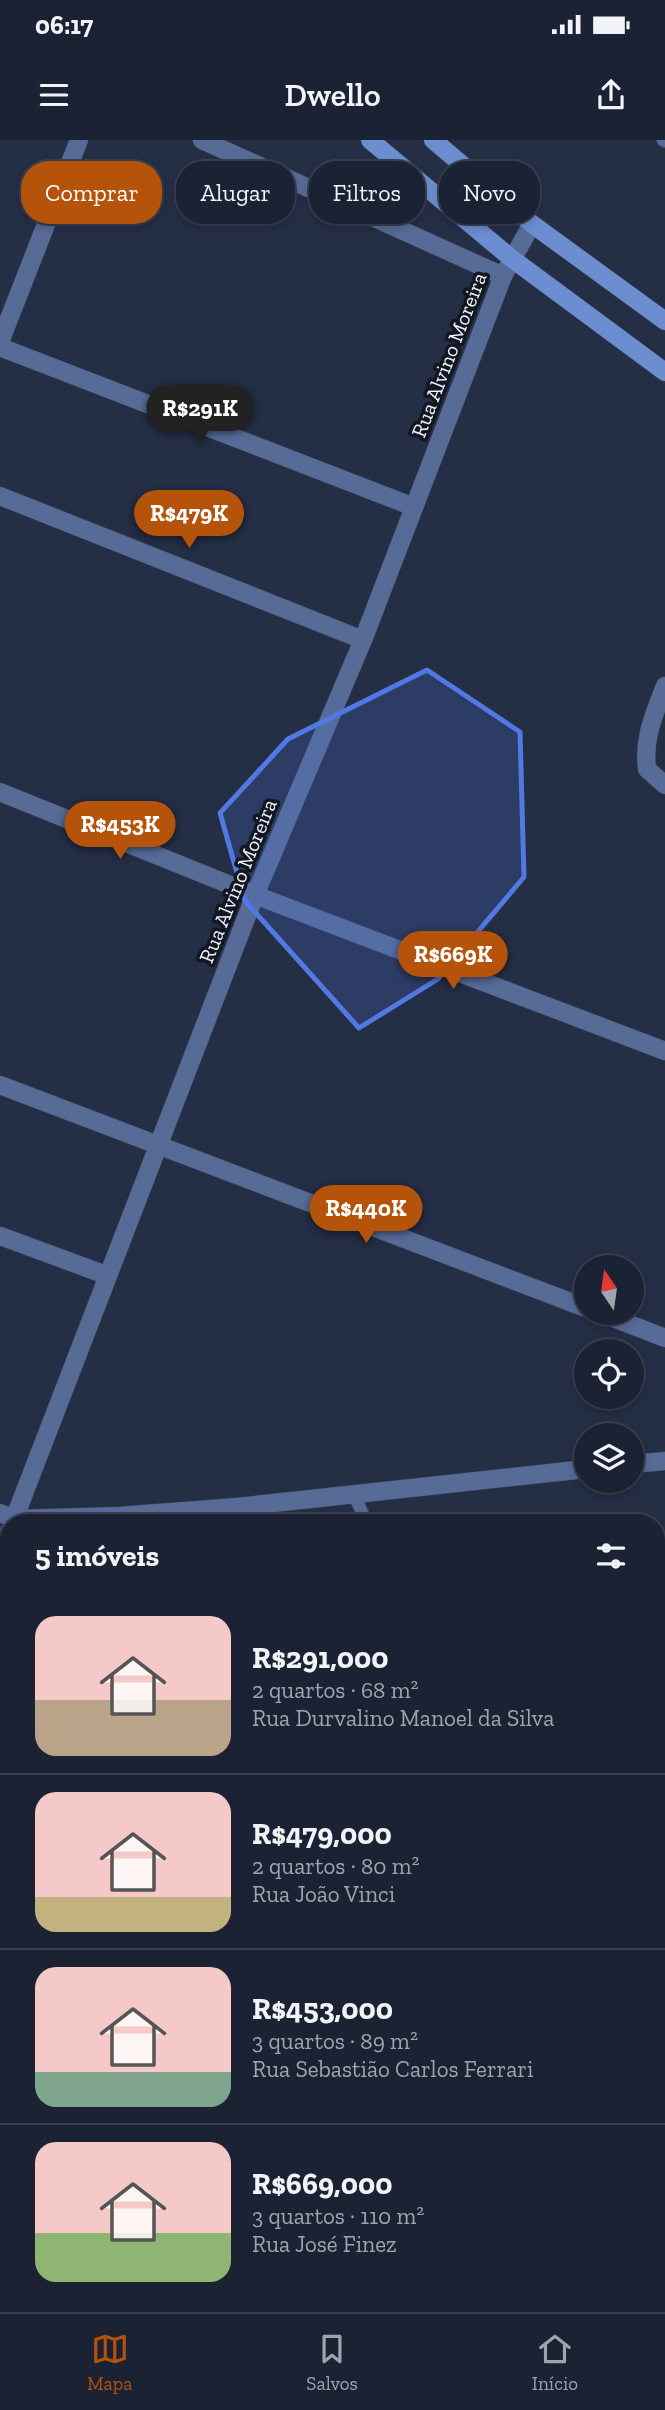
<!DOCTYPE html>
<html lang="pt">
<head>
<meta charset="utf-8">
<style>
	body { margin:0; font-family:"Zilla Slab",serif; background:#242a3c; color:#f1f3f6; height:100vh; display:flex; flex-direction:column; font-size:26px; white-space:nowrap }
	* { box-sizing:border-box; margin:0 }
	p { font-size:23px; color:#a0a4ac }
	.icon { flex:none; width:38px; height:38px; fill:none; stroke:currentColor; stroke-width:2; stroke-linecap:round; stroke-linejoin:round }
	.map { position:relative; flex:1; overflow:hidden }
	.sheet { position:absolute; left:0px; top:1374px; width:665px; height:800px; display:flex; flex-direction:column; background:#1b2234; border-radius:28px 28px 0 0; box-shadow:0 4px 10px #0003,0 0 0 2px #393f4f }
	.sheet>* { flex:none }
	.guide { position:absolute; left:21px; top:21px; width:623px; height:63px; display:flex; gap:14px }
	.needle { width:46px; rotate:347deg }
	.controls { position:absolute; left:574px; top:1115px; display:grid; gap:14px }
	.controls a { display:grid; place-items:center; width:70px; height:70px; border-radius:50%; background:#1b2234; box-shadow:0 4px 10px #0003,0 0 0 2px #393f4f; font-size:35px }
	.price { position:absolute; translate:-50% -60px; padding:0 16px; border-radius:24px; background:#b45309; color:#fff; font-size:23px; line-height:46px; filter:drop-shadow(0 2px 4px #0008) }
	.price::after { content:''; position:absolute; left:50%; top:42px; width:21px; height:16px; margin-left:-10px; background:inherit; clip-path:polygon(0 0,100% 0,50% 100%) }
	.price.on { background:#222; color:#fff }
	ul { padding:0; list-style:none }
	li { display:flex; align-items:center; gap:21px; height:175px; padding:0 35px }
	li+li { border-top:2px solid #393f4f }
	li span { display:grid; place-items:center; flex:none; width:196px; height:140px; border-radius:21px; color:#555 }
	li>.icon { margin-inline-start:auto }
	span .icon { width:84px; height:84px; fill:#fffc; stroke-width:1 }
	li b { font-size:30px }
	h2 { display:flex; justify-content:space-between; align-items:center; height:84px; padding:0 35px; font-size:30px }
	.chip { padding:0 24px; border-radius:28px; background:#1b2234; box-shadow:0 4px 10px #0003,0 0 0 2px #393f4f; font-size:24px; line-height:63px }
	.chip.on { background:#b45309; color:#fff }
	.status { display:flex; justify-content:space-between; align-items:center; height:49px; padding:0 35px; background:#1b2234; direction:ltr }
	.status svg { height:19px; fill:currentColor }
	header { display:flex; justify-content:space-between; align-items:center; height:91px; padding:0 35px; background:#1b2234; font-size:32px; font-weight:600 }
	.menu { display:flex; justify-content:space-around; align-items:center; height:98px; border-top:2px solid #393f4f; background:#1b2234; font-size:19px; color:#a0a4ac }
	.menu a { display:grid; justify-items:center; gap:4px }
	.menu .on { color:#b45309 }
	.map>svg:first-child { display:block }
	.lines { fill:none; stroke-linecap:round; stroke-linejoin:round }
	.lane-casing { stroke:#404a5f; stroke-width:14 }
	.street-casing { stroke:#404a5f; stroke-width:19 }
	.secondary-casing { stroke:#404a5f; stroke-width:19 }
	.lane { stroke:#576b97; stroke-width:12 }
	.street { stroke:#576b97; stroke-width:18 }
	.secondary { stroke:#6d8dd1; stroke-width:18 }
	.marked { fill:#5278e1; fill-opacity:0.2; stroke:#5278e1; stroke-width:5; stroke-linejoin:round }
	.labels { text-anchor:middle; stroke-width:7; stroke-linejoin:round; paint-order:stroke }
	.street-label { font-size:21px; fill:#eff4fd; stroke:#121721 }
</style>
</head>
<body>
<div class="status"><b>06:17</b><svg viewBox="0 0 49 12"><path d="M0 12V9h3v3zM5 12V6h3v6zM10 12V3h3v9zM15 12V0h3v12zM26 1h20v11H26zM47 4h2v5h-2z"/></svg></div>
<header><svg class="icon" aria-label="menu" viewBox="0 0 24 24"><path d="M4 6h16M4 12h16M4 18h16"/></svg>Dwello<svg class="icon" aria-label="share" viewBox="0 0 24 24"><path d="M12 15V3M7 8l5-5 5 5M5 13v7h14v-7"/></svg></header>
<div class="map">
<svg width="665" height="2172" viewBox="0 0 665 2172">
	<rect width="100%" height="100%" fill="#242e45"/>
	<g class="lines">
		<!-- lane casing -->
		<g class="lane-casing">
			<g id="lane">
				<path d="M 663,0 L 665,1"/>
				<path d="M 354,1354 L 366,1382"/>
				<path d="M 0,1418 L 9,1414"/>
			</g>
		</g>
		<!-- street casing -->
		<g class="street-casing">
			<g id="street">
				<path d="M 202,0 L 503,136"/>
				<path d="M 0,202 L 79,0"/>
				<path d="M 0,207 L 414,367"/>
				<path d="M 0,356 L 363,500"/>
				<path d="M 665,546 C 654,575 643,598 647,629 L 665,645"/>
				<path d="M 0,652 L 255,755 L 665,911"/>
				<path d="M 0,945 L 586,1168"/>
				<path d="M 0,1096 L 106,1135"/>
				<path d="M 598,1172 L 665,1198"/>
				<path d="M 632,1324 L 665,1321"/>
				<path d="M 0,1373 L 15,1379 L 119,1376 L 237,1367 L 586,1329"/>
				<path d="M 13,1382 L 255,755 L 363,500 L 503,136 L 532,84"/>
				<path d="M 0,1409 L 9,1392"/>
				<path d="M 656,1511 L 665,1510"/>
				<path d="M 0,1569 L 9,1568"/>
				<path d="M 656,1749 L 665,1748"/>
				<path d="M 0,1817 L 9,1816"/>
				<path d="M 656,1992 L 665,1992"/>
				<path d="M 0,2048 L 9,2047"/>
				<path d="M 656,2139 L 665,2115"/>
				<path d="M 644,2172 L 646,2165"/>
			</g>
		</g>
		<!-- secondary casing -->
		<g class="secondary-casing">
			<g id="secondary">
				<path d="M 370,0 L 511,118 L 665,232"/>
				<path d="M 433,0 L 532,84 L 665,181"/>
			</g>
		</g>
		<!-- lane -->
		<use href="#lane" class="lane"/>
		<!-- street -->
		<use href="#street" class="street"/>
		<!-- secondary -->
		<use href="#secondary" class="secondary"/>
	</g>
	<!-- marked area -->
	<path class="marked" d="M 427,530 L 520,592 L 524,737 L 438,839 L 359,888 L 245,761 L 220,673 L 288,599 Z"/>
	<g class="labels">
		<!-- street labels -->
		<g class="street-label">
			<text transform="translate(449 215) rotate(-69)" y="7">Rua Alvino Moreira</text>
			<text transform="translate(238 741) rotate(-68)" y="7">Rua Alvino Moreira</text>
		</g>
	</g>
</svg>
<div class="controls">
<a><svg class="needle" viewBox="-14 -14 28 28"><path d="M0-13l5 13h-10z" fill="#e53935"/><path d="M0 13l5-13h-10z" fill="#a0a4ac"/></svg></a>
<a><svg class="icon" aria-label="locate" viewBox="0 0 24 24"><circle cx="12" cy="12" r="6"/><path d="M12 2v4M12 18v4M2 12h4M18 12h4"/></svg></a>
<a><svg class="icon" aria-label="layers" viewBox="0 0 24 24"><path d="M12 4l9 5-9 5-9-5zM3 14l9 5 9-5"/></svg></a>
</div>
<b class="price on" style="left:200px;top:305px">R$291K</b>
<b class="price" style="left:189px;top:410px">R$479K</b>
<b class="price" style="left:120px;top:721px">R$453K</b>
<b class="price" style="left:453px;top:851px">R$669K</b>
<b class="price" style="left:366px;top:1105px">R$440K</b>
<div class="guide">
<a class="chip on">Comprar</a>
<a class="chip">Alugar</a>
<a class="chip">Filtros</a>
<a class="chip">Novo</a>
</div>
<section class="sheet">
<h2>5 imóveis<svg class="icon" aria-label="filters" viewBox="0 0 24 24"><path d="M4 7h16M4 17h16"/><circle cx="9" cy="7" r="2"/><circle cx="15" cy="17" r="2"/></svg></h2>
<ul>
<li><span style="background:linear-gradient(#f6c9c9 60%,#b9a48a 0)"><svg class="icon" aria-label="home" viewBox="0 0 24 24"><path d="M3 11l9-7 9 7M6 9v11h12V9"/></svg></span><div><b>R$291,000</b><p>2 quartos · 68 m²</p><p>Rua Durvalino Manoel da Silva</p></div></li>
<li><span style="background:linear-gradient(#f6c9c9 75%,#c2b280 0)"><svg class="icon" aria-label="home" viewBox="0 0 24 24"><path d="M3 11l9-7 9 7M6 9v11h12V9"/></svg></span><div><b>R$479,000</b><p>2 quartos · 80 m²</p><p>Rua João Vinci</p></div></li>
<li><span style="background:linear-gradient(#f6c9c9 75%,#7fa58c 0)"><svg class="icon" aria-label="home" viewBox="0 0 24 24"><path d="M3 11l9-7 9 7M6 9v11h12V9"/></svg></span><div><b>R$453,000</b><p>3 quartos · 89 m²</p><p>Rua Sebastião Carlos Ferrari</p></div></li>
<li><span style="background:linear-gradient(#f6c9c9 65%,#8fb573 0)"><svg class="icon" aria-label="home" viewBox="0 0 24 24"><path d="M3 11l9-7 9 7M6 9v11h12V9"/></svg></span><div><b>R$669,000</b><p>3 quartos · 110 m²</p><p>Rua José Finez</p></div></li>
</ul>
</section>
</div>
<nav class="menu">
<a class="on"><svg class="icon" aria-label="map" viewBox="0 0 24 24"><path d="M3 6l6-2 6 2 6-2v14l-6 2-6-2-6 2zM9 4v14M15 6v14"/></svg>Mapa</a>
<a><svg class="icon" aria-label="saved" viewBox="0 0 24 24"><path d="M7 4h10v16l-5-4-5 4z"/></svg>Salvos</a>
<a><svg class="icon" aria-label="home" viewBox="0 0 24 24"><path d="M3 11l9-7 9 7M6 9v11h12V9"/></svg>Início</a>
</nav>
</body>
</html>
